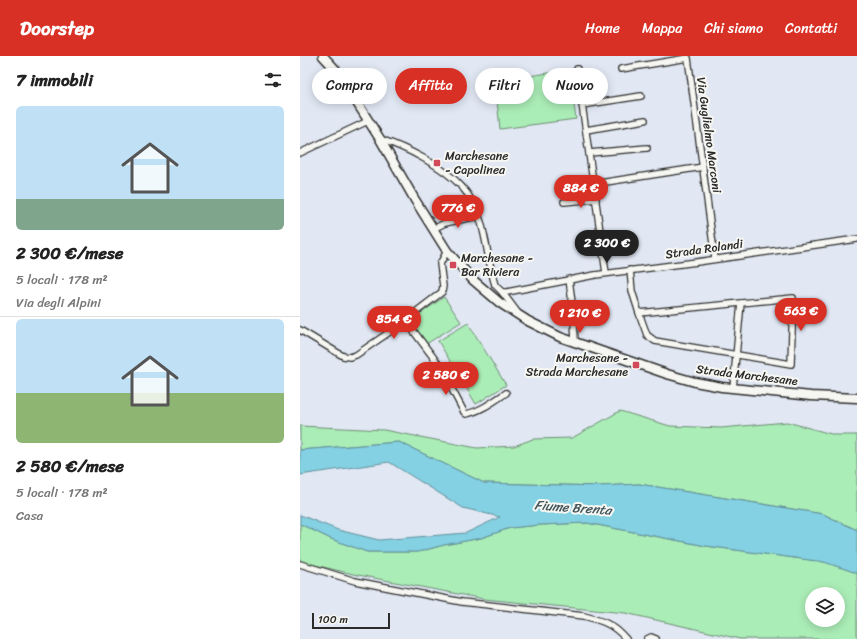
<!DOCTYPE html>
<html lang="it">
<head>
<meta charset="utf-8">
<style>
	body { margin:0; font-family:Sriracha,sans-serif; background:#f2f2f2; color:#222; height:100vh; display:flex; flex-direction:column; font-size:15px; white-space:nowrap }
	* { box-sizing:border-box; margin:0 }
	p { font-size:13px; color:#767676 }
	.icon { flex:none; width:22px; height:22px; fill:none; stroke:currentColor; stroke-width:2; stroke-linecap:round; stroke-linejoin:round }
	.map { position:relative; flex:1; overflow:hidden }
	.drawer { display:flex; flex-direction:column; background:#fff; width:300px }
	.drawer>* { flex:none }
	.hud { position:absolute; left:12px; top:12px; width:380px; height:36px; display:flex; gap:8px }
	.tools { position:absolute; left:505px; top:531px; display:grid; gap:8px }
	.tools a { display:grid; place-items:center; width:40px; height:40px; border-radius:50%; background:#fff; box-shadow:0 2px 10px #0003; font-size:20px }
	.scale { position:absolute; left:12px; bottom:10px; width:78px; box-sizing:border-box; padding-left:4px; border:2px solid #2b2b2b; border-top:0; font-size:11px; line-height:14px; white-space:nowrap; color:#2b2b2b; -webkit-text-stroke:3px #f6f6f2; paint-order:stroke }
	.price { position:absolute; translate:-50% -34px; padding:0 9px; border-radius:14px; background:#d93025; color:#fff; font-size:13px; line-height:26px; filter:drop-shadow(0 1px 2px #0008) }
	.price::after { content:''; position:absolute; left:50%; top:24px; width:12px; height:9px; margin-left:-6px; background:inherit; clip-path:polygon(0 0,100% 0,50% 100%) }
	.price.selected { background:#222; color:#fff }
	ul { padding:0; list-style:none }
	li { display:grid; align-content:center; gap:8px; height:212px; padding:0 16px }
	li+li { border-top:1px solid #e0e0e0 }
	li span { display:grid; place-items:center; height:124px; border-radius:6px; color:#555 }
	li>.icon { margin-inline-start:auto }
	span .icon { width:72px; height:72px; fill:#fffc; stroke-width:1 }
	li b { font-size:17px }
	h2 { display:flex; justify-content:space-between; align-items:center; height:48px; padding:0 16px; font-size:17px }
	.tag { padding:0 14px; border-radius:18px; background:#fff; box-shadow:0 2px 10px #0003; font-size:14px; line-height:36px }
	.tag.selected { background:#d93025; color:#fff }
	header { display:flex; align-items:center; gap:24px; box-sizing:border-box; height:56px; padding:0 20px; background:#d93025; color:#fff }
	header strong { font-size:19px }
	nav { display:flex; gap:22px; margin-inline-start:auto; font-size:14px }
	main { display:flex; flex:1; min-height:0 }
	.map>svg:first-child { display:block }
	.green { fill:#abedb7; stroke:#6b8c71; fill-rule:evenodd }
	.water { fill:#84d1e3; stroke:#608f99 }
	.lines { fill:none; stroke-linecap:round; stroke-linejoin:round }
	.street-casing { stroke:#2b2b2b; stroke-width:8 }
	.secondary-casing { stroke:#2b2b2b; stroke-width:11 }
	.street { stroke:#f6f6f2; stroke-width:5.5 }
	.secondary { stroke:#f6f6f2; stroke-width:8 }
	.poi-dot { fill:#d1495b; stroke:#f6f6f2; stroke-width:1.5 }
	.labels { text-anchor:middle; stroke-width:4; stroke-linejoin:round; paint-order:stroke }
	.street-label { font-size:12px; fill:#2b2b2b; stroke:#f6f6f2 }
	.poi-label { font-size:12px; fill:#2b2b2b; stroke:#f6f6f2; text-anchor:start }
	.water-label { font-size:13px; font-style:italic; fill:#415459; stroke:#f6f6f2 }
</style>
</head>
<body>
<header>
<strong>Doorstep</strong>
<nav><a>Home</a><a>Mappa</a><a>Chi siamo</a><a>Contatti</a></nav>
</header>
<main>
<section class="drawer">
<h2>7 immobili<svg class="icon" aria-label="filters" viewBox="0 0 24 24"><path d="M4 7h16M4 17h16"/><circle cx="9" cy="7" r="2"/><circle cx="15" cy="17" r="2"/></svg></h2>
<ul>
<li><span style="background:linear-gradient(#bfe0f5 75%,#7fa58c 0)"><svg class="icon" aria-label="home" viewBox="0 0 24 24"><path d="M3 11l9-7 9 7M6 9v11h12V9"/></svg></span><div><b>2 300 €/mese</b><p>5 locali · 178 m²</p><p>Via degli Alpini</p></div></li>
<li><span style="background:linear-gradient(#bfe0f5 60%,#8fb573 0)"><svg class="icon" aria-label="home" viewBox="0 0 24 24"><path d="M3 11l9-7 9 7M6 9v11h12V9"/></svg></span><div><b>2 580 €/mese</b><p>5 locali · 178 m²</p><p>Casa</p></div></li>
</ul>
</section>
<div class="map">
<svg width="557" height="583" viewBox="0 0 557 583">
	<rect width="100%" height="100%" fill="#e1e8f4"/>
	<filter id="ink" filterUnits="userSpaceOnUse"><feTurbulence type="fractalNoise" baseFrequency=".025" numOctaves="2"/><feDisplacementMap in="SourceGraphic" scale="8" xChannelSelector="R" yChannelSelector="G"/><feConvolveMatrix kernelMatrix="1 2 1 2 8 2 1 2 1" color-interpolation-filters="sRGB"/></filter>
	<g filter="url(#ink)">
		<!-- green -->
		<g class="green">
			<path d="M 269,14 L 276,63 L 200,73 L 195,25 Z"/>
			<path d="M 144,241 L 161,266 L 126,288 L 110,265 Z"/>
			<path d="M 168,267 L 206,329 L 176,348 L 138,285 Z"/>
			<path d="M 320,355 L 370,370 L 421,372 L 487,366 L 535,379 L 557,379 L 557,474 L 523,458 L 339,428 L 301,430 L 184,427 L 99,386 L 0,394 L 0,370 L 84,374 L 177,392 L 214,390 L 233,383 L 272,382 Z"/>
			<path d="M 287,467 L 406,490 L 525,506 L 557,517 L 557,583 L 440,583 L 325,557 L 184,543 L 53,518 L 6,507 L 0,507 L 0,468 L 31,483 L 67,496 L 118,496 L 144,489 L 181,482 L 210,472 L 240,469 ZM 512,538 L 538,538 L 538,564 L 512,564 Z"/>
		</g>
		<!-- water -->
		<path class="water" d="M 99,386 L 184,427 L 301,430 L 339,428 L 523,458 L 557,474 L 557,517 L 524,506 L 406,490 L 287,467 L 240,469 L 210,472 L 181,482 L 144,489 L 118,496 L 67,496 L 31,483 L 0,468 L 0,459 L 38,474 L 79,484 L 166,477 L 200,461 L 163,452 L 89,406 L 0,419 L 0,394 Z"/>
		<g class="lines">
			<!-- street casing -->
			<g class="street-casing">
				<g id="street">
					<path d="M 277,13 L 306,217"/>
					<path d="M 321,13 L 388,2 L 415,203"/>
					<path d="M 282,49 L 341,40"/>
					<path d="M 286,74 L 345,64"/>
					<path d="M 80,83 C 107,92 143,110 162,131 C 171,141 177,154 181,166 C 187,187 189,209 195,229 L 202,236 L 207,236 L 295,219 L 397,206 L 557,183"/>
					<path d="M 0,97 L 68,65"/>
					<path d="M 289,97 L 347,92"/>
					<path d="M 293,128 L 403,111"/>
					<path d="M 264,146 L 296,143"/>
					<path d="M 133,173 L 145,167 L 178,160"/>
					<path d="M 330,214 L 332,235 L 339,257 L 347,279 L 355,285 L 491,308 L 493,242 L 339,257"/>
					<path d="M 269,223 L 274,262 L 275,287"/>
					<path d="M 202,236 L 217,256"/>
					<path d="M 106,265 L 139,309 L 164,356 L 166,358 C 181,355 194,345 206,337"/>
					<path d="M 0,274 L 43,300 L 50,301 L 56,299 L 91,275 L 142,236 L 143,230 L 140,208 L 147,195"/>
					<path d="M 433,332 L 441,247"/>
					<path d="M 0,508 L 55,525 L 162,546 L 284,560 C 303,565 313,568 326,583"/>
					<path d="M 347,583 L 351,581 L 356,583"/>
				</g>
			</g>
			<!-- secondary casing -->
			<g class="secondary-casing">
				<path id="secondary" d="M 23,0 L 36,14 L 47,31 L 80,83 L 115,144 L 147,195 L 173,224 L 200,247 L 228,265 L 260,281 L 367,318 L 395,326 L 422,331 L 511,340 L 557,342"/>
			</g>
			<!-- street -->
			<use href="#street" class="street"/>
			<!-- secondary -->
			<use href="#secondary" class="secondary"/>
		</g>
	</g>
	<!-- markers -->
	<g class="poi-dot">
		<rect x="133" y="103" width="8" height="8" rx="2"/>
		<rect x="149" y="205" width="8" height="8" rx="2"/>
		<rect x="332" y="305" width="8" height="8" rx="2"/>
	</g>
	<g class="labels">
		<!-- street labels -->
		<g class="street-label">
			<text transform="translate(409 79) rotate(82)" y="4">Via Guglielmo Marconi</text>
			<text transform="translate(404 193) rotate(-8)" y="4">Strada Rolandi</text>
			<text transform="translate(447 319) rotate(7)" y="4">Strada Marchesane</text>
		</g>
		<!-- poi labels -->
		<g class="poi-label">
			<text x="145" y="104">Marchesane<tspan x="145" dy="14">- Capolinea</tspan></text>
			<text x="161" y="206">Marchesane -<tspan x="161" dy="14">Bar Riviera</tspan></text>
			<text x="328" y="306" text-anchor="end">Marchesane -<tspan x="328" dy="14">Strada Marchesane</tspan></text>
		</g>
		<!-- water labels -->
		<g class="water-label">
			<text transform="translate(273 451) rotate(4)" y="5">Fiume Brenta</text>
		</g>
	</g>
</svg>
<div class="tools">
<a><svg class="icon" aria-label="layers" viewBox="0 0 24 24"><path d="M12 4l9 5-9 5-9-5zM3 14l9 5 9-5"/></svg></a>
</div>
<div class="scale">100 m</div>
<b class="price" style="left:281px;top:153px">884 €</b>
<b class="price" style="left:158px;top:173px">776 €</b>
<b class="price selected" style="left:307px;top:208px">2 300 €</b>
<b class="price" style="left:501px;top:276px">563 €</b>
<b class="price" style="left:280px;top:278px">1 210 €</b>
<b class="price" style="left:94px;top:284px">854 €</b>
<b class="price" style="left:146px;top:340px">2 580 €</b>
<div class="hud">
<a class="tag">Compra</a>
<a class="tag selected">Affitta</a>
<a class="tag">Filtri</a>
<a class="tag">Nuovo</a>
</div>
</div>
</main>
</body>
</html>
